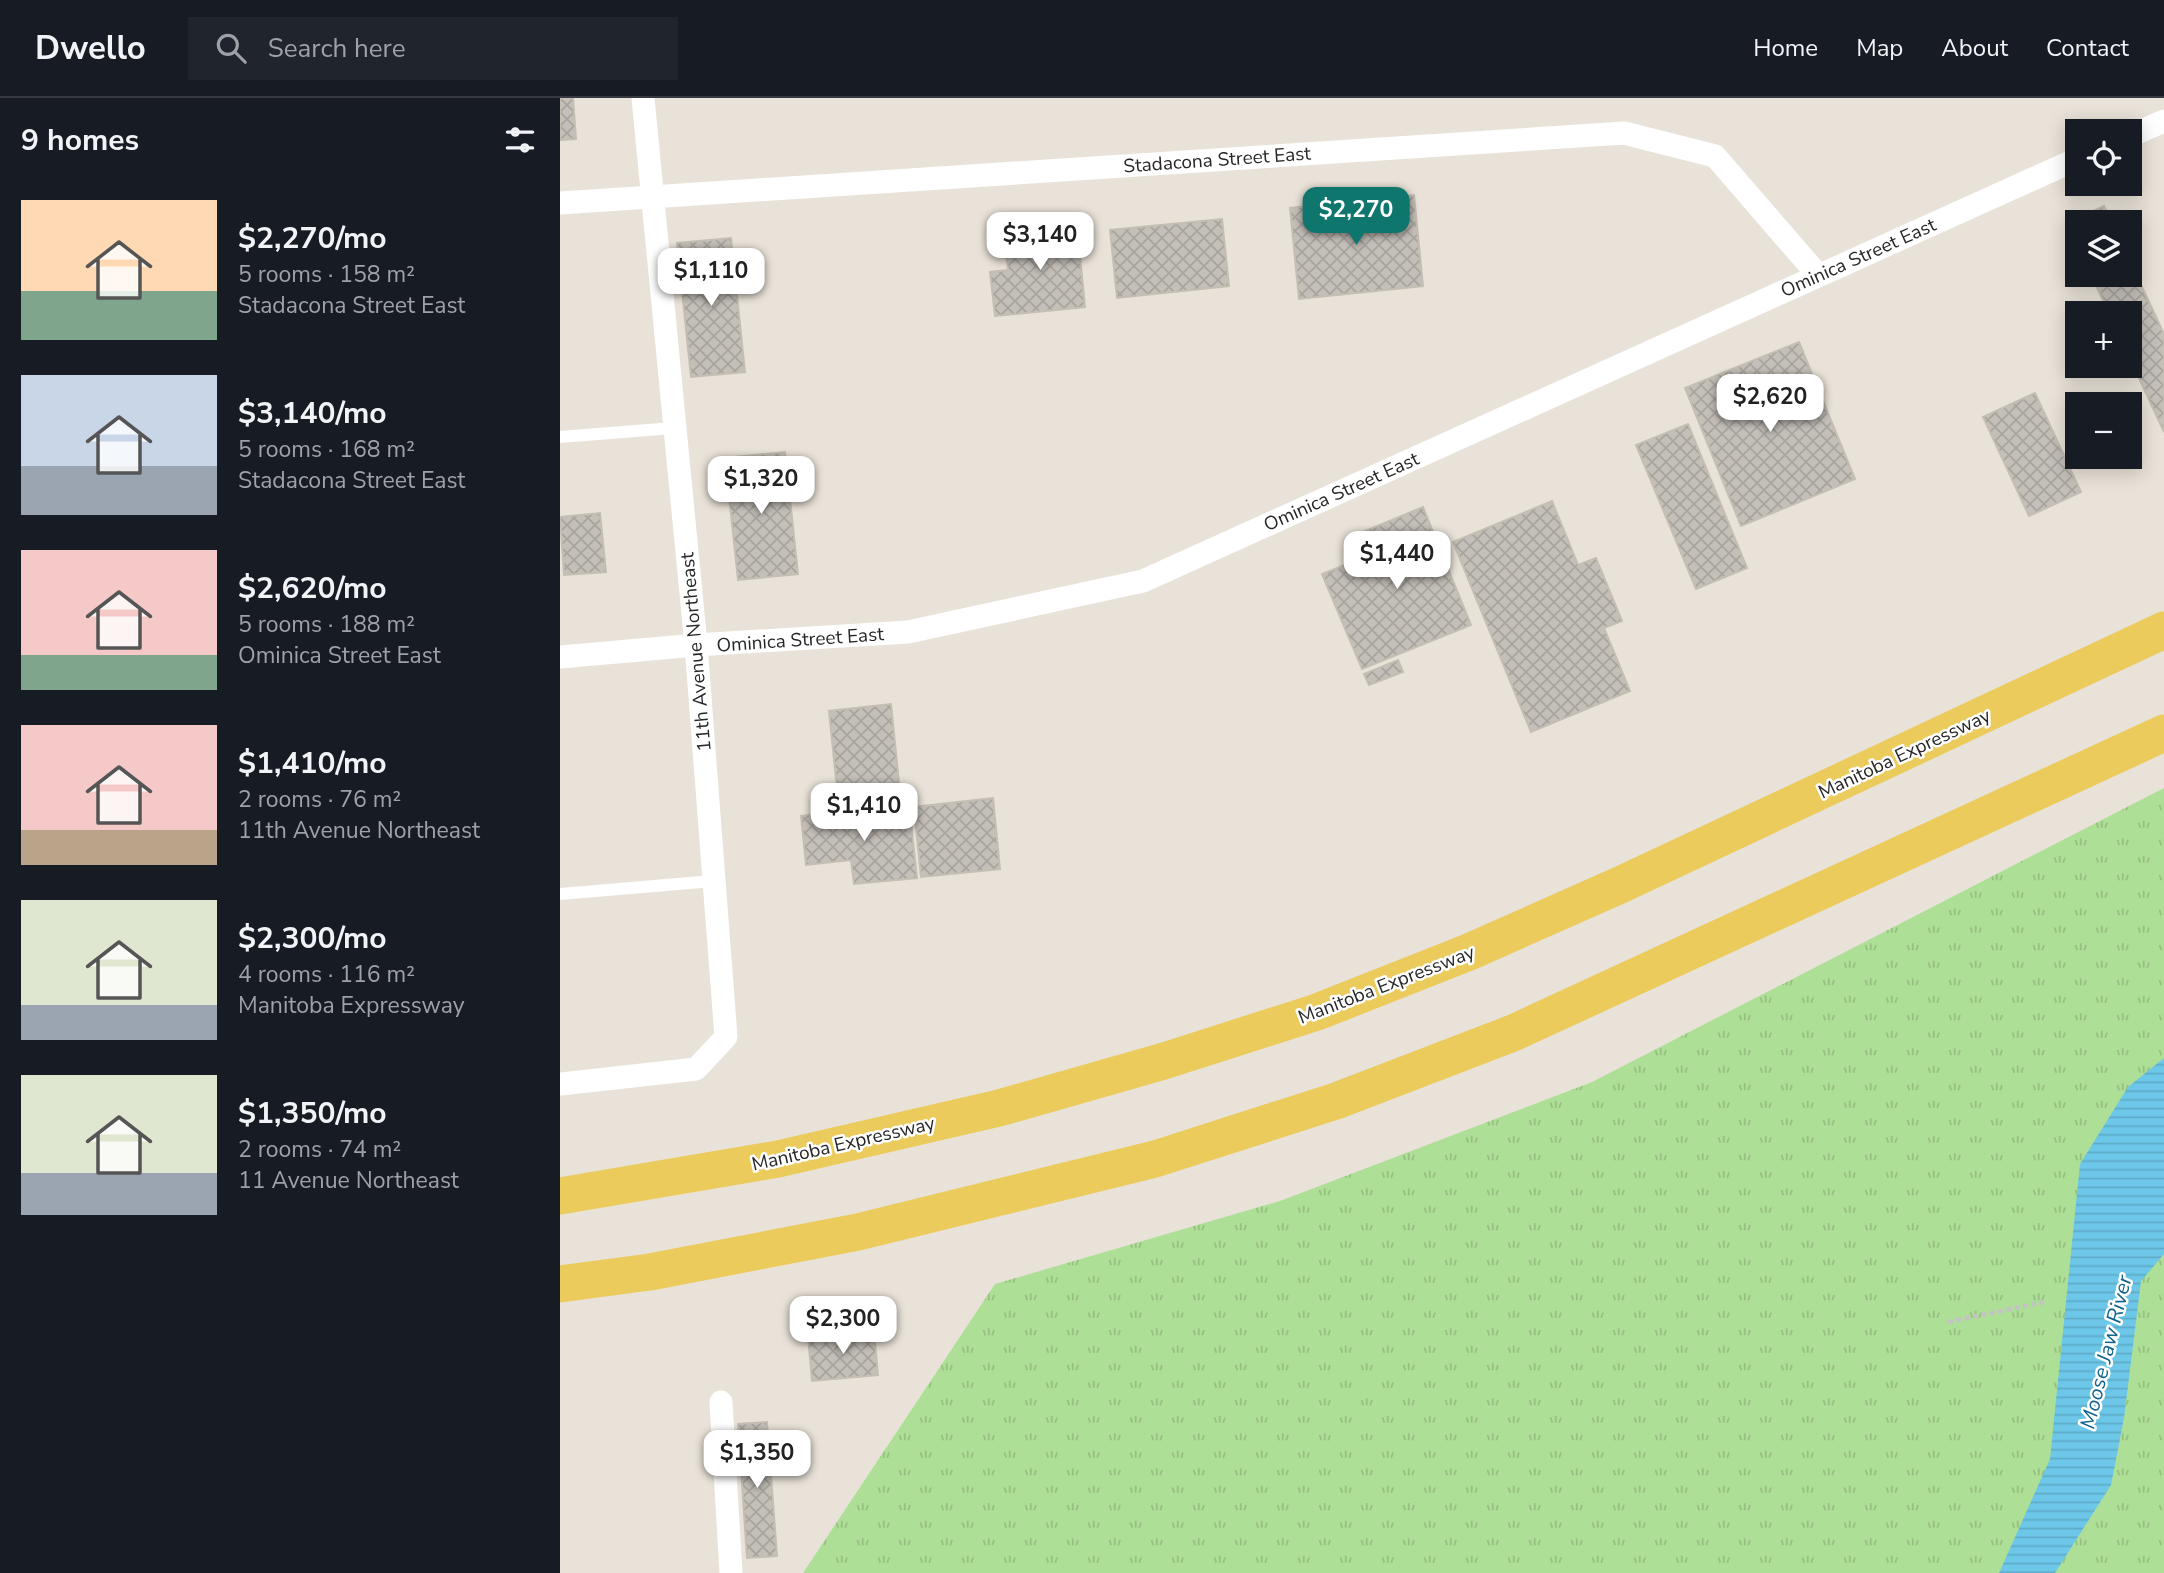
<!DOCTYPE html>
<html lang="en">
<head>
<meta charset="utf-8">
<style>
	body { margin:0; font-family:"Nunito Sans",sans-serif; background:#20242c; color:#f1f3f6; height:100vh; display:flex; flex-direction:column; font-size:26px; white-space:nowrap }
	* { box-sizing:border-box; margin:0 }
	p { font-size:23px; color:#9ea1a6 }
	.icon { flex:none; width:38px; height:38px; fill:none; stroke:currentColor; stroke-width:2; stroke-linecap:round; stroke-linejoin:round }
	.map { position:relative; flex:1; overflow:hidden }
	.panel { display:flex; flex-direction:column; background:#171b24; width:560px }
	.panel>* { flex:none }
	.buttons { position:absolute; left:1505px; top:21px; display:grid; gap:14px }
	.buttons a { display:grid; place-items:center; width:77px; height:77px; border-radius:0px; background:#171b24; box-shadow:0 4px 18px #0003; font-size:35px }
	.price { position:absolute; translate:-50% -60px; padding:0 16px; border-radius:14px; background:#fff; color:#222; font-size:23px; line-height:46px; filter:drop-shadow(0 2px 4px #0008) }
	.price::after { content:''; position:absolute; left:50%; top:42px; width:21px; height:16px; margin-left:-10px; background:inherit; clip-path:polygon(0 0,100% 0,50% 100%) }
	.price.active { background:#0f766e; color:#fff }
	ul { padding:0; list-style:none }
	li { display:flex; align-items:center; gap:21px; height:175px; padding:0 21px }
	li span { display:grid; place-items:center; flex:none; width:196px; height:140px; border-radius:0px; color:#555 }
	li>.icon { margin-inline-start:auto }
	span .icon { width:84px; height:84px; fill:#fffc; stroke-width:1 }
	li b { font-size:30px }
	h2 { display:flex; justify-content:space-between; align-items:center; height:84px; padding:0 21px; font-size:30px }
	header { display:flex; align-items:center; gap:42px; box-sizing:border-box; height:98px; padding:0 35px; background:#171b24; border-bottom:2px solid #363941 }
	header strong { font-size:33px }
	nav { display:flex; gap:38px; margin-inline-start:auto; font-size:24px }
	.search { width:490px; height:63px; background:#20242c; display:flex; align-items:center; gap:18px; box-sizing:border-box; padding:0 24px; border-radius:0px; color:#9ea1a6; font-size:26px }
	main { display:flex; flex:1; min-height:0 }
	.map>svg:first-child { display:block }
	.grass { fill:url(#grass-tufts) }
	.water { fill:url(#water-rules) }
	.building { fill:url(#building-cross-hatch); stroke:#c4beb3; stroke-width:2 }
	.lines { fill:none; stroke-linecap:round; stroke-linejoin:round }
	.path { stroke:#c3c3c3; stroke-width:4.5; stroke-dasharray:5 3.5; stroke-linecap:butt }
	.lane { stroke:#fff; stroke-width:12 }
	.street { stroke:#fff; stroke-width:23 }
	.primary { stroke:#ebcb5c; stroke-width:37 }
	.labels { text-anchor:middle; stroke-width:5; stroke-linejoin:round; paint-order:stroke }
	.street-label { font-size:19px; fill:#272727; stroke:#fff }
	.water-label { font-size:21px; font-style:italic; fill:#116390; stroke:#fff }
</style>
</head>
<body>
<header>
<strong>Dwello</strong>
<div class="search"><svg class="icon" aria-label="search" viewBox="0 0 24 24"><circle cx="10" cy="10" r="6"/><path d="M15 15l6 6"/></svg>Search here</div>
<nav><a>Home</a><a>Map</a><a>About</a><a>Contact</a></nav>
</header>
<main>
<section class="panel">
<h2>9 homes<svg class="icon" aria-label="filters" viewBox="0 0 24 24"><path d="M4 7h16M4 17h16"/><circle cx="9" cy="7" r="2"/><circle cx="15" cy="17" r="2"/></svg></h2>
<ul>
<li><span style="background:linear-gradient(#ffd9b3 65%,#7fa58c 0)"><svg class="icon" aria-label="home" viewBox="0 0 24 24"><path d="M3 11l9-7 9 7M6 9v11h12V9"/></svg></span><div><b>$2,270/mo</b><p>5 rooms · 158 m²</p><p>Stadacona Street East</p></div></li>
<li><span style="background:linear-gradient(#c9d6e8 65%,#9aa5b1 0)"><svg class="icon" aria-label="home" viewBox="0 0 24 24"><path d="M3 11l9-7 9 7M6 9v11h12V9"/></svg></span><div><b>$3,140/mo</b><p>5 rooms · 168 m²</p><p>Stadacona Street East</p></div></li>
<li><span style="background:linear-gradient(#f6c9c9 75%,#7fa58c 0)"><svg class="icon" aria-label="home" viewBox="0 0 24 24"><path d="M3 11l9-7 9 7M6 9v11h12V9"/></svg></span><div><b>$2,620/mo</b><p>5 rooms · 188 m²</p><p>Ominica Street East</p></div></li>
<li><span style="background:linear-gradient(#f6c9c9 75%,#b9a48a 0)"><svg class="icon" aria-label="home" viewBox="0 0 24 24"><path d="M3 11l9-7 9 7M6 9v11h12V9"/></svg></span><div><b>$1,410/mo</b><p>2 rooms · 76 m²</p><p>11th Avenue Northeast</p></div></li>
<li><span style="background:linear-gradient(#dfe7d0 75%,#9aa5b1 0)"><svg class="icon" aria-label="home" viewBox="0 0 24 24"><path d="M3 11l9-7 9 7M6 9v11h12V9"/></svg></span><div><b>$2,300/mo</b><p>4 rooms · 116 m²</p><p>Manitoba Expressway</p></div></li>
<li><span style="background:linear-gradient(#dfe7d0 70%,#9aa5b1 0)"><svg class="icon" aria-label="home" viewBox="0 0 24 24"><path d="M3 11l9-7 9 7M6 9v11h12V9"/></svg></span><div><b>$1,350/mo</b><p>2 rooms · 74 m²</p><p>11 Avenue Northeast</p></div></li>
</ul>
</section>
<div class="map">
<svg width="1604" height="1475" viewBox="0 0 1604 1475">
	<defs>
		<pattern id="grass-tufts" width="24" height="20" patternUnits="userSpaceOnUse" patternTransform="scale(1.75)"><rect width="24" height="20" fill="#aedf96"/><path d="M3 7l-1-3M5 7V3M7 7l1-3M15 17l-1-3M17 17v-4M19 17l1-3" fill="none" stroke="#96bf81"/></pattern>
		<pattern id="water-rules" width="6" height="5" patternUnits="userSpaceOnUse" patternTransform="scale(1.75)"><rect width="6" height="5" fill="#6dc7e9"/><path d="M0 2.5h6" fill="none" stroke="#5eabc8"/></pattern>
		<pattern id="building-cross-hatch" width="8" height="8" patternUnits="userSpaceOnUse" patternTransform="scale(1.75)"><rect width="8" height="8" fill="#c4bfb8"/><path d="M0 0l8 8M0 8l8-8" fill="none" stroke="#a8a49e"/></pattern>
	</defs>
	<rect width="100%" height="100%" fill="#e9e2d8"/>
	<!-- grass -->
	<path class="grass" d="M 1604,690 L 1604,1475 L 243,1475 L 435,1186 L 720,1103 L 1032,984 Z"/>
	<!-- water -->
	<path class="water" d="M 1604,960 L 1604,1156 L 1581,1183 L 1564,1320 L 1551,1387 L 1495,1475 L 1439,1475 L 1490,1361 L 1520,1066 L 1568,989 Z"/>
	<!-- building -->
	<g class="building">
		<path d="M 0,0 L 13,0 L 16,41 L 0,42 Z"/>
		<path d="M 854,97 L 863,188 L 739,201 L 730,110 Z"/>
		<path d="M 1544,108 L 1552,124 L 1517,124 L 1517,148 L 1506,125 Z"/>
		<path d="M 662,121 L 669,188 L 557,200 L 550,132 Z"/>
		<path d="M 517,127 L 525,209 L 435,218 L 430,174 L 448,172 L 444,135 Z"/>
		<path d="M 171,140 L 185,274 L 131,279 L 117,145 Z"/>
		<path d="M 1570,163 L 1604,236 L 1604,334 L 1570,261 L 1570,215 L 1549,215 L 1531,177 L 1570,177 Z"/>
		<path d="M 1239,244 L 1295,381 L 1181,428 L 1125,290 Z"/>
		<path d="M 1475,295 L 1521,394 L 1469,418 L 1423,319 Z"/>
		<path d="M 1128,326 L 1187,470 L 1136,491 L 1076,347 Z"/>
		<path d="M 225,354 L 238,476 L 178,482 L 165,360 Z"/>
		<path d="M 992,403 L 1018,467 L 1036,460 L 1062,523 L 1044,530 L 1070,593 L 971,634 L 893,444 Z"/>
		<path d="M 863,409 L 911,527 L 802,571 L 762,476 L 807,458 L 798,436 Z"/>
		<path d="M 40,415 L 46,474 L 4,477 L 0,419 Z"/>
		<path d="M 838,562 L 843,574 L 809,587 L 804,576 Z"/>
		<path d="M 331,606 L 341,704 L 279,710 L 269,613 Z"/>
		<path d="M 433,700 L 440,771 L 361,779 L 354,709 Z"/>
		<path d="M 349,707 L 357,780 L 294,786 L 291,762 L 246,767 L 241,718 Z"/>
		<path d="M 314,1232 L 318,1277 L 252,1283 L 248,1238 Z"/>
		<path d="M 207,1324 L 217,1458 L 187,1460 L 178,1326 Z"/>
	</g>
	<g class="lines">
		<!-- path -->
		<path class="path" d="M 1388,1224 L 1484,1204"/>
		<!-- lane -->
		<g class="lane">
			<path d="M 0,339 L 113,330"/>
			<path d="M 0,796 L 153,783"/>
		</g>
		<!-- street -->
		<g class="street">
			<path d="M 1570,38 L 1604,23"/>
			<path d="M 0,105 L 1064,35 L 1155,58 L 1258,177"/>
			<path d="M 0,559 L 136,547 L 348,534 L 583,483 L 1517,61"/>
			<path d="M 0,986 L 136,971 L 166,939 L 136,547 L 83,0"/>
			<path d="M 161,1304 L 171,1475"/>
		</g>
		<!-- primary -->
		<g class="primary">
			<path d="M 0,1098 L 218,1061 L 439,1010 L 604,963 L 757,914 L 909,854 L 1060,787 L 1604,532"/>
			<path d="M 0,1186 L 90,1174 L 298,1134 L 595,1061 L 776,1003 L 953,935 L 1604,635"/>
		</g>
	</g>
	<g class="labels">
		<!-- street labels -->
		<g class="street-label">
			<text transform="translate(657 61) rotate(-4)" y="7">Stadacona Street East</text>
			<text transform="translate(1298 159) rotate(-24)" y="7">Ominica Street East</text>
			<text transform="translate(781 393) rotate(-24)" y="7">Ominica Street East</text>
			<text transform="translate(240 541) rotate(-4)" y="7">Ominica Street East</text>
			<text transform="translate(135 554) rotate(-95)" y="7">11th Avenue Northeast</text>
			<text transform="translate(1344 655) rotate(-25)" y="7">Manitoba Expressway</text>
			<text transform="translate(826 886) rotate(-21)" y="7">Manitoba Expressway</text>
			<text transform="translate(283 1045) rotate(-13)" y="7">Manitoba Expressway</text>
		</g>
		<!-- water labels -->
		<g class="water-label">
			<text transform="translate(1546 1254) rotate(-76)" y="7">Moose Jaw River</text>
		</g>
	</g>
</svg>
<div class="buttons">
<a><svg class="icon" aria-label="locate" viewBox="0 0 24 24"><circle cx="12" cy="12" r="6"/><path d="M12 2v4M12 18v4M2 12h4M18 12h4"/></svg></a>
<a><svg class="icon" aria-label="layers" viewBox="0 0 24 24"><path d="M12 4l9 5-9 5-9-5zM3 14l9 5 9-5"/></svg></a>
<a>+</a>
<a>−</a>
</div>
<b class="price active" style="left:796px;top:149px">$2,270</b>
<b class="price" style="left:480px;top:174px">$3,140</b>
<b class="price" style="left:151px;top:210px">$1,110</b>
<b class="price" style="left:1210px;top:336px">$2,620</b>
<b class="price" style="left:201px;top:418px">$1,320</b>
<b class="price" style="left:837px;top:493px">$1,440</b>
<b class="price" style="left:304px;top:745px">$1,410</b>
<b class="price" style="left:283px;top:1258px">$2,300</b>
<b class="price" style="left:197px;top:1392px">$1,350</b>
</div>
</main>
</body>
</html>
